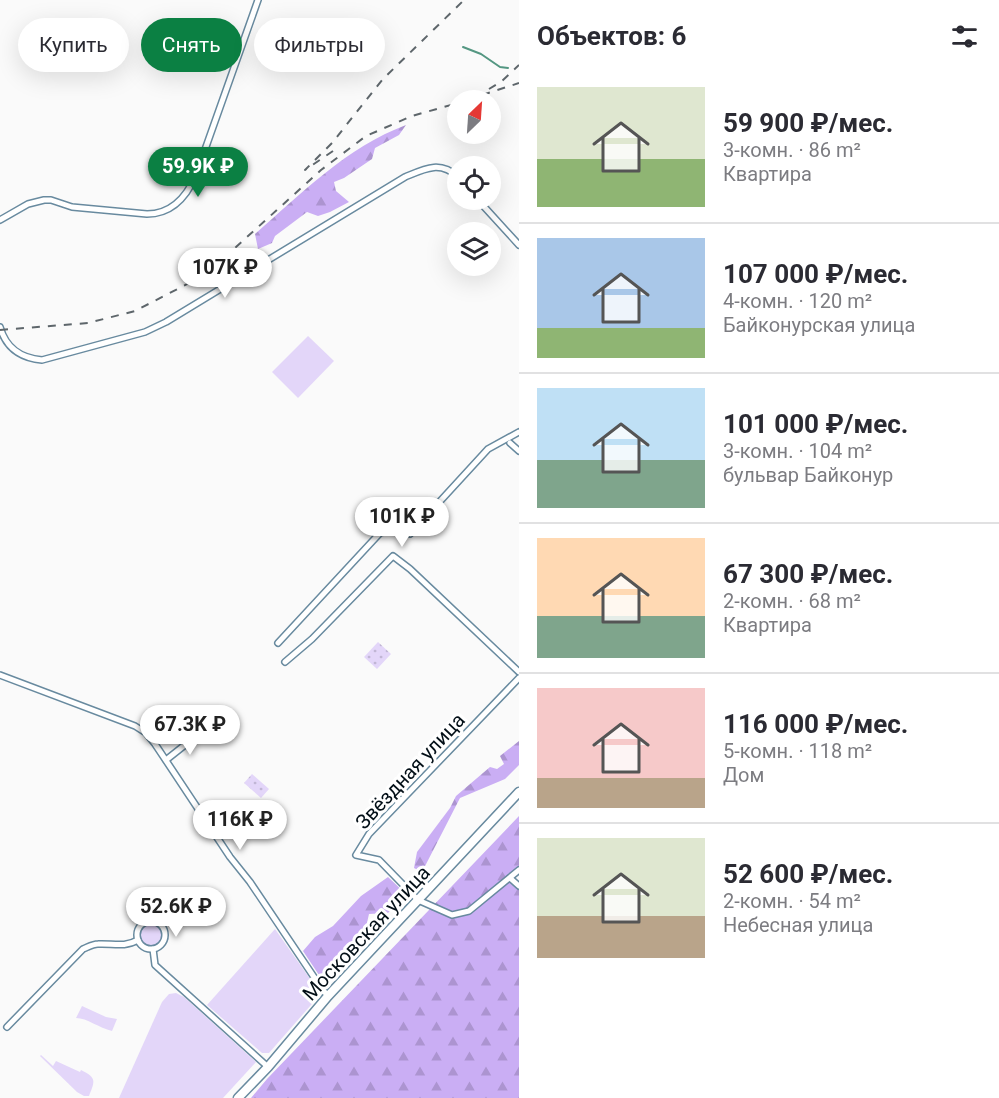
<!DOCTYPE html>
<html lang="ru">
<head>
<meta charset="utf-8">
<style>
	body { margin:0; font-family:Roboto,sans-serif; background:#f7f7f7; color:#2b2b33; height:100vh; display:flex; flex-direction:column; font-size:22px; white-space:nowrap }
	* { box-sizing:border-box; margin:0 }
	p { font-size:20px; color:#7c7c81 }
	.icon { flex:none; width:33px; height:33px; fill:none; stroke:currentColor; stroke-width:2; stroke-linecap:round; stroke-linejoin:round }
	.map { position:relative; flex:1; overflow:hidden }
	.sheet { display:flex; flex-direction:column; background:#fff; width:480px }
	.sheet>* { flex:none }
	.guide { position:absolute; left:18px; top:18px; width:411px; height:54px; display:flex; gap:12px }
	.needle { width:39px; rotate:25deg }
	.controls { position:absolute; left:447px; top:90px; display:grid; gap:12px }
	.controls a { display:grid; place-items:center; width:54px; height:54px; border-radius:50%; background:#fff; box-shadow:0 6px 24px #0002; font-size:30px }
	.price { position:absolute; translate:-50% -51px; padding:0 14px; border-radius:21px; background:#fff; color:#222; font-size:20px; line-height:39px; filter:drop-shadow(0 2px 3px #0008) }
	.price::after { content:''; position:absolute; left:50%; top:36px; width:18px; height:14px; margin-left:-9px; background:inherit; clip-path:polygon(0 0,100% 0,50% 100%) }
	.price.on { background:#0b8043; color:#fff }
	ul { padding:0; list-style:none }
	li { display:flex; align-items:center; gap:18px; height:150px; padding:0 18px }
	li+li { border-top:2px solid #e1e1e2 }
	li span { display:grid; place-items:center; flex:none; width:168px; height:120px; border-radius:0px; color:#555 }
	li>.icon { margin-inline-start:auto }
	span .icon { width:72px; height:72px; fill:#fffc; stroke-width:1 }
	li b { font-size:26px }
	h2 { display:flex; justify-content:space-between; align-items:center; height:72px; padding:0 18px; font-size:26px }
	.tag { padding:0 21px; border-radius:27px; background:#fff; box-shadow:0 6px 24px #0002; font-size:21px; line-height:54px }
	.tag.on { background:#0b8043; color:#fff }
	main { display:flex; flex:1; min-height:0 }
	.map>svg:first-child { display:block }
	.green { fill:#e3d6f9 }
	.forest { fill:url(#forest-firs) }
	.park { fill:url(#park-dots) }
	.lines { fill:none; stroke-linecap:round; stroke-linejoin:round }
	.stream { stroke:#549782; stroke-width:2 }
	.street-casing { stroke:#688a9f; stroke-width:8 }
	.primary-casing { stroke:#688a9f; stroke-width:11 }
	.street { stroke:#fff; stroke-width:5 }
	.primary { stroke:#fff; stroke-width:8 }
	.rail { stroke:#5e666b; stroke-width:2; stroke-dasharray:8 8; stroke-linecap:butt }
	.labels { text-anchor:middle; stroke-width:6; stroke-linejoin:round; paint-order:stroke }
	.street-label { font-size:20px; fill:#030f17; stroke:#fff }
</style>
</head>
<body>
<main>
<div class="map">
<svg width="519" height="1098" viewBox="0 0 519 1098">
	<defs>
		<pattern id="forest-firs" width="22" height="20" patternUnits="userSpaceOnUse" patternTransform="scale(1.5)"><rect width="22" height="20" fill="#caaef4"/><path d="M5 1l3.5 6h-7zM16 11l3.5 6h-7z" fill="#ac94d0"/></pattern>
		<pattern id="park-dots" width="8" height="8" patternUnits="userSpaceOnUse" patternTransform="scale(1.5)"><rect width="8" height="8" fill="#e3d6f9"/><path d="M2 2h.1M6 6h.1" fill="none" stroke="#c1b6d5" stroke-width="1.8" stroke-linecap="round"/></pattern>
	</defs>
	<rect width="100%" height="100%" fill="#fafafa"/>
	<!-- green -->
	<g class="green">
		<path d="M 308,336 L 334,361 L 298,398 L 272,372 Z"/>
		<circle cx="151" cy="935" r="11"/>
		<path d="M 275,929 L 313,983 L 318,997 L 269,1053 L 262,1053 L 207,1005 Z"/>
		<path d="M 176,993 L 184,997 L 256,1062 L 223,1098 L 119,1098 L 162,1002 L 169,994 Z"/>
		<path d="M 82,1006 L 106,1017 L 117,1019 L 112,1031 C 99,1028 87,1018 76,1018 Z"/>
		<path d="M 41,1055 L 53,1066 L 56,1061 L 80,1072 L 81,1070 C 97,1078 95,1081 89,1096 L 84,1096 L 77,1092 L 40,1056 Z"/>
	</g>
	<!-- forest -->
	<g class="forest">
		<path d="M 406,125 L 399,135 L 375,148 L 372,159 L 344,178 L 334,182 L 336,191 L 349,202 L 330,212 L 318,216 L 307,212 L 275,236 L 272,243 L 258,249 L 255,234 C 302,193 347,147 406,125 Z"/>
		<path d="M 519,741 L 519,765 L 505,779 L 460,798 L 422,872 L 414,868 L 417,852 L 450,808 L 456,796 L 490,767 L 497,769 L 504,764 L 500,756 Z"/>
		<path d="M 519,816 L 519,866 L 507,877 L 519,887 L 519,1098 L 251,1098 L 267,1079 Z"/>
		<path d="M 388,877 L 406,894 L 388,913 L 369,914 L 364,936 L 354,952 L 325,984 L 303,951 L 315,937 L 333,926 L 361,896 Z"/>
	</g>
	<!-- park -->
	<g class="park">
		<path d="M 378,642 L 391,654 L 377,669 L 364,657 Z"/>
		<path d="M 252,774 L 269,789 L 261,798 L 244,783 Z"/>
	</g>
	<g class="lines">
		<!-- stream -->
		<path class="stream" d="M 463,47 L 481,54 L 500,67 L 508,68"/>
		<!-- street casing -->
		<g class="street-casing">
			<g id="street">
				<path d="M 478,200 L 519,245"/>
				<path d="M 0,220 L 28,204 L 44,200 L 51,200 L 72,207 L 147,214 C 173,214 187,196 196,175 L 258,0"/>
				<path d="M 0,327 C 6,348 20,358 42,360 L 145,332 L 166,322 L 405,177 C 424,169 440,160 458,177"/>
				<path d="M 510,443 L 519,451"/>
				<path d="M 278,643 L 380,533 L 395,529 L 410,534 L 488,449 L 519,432"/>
				<path d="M 285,662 L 312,639 L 393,556 L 410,569 L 519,672"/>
				<path d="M 0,675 L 135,726 L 146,733 L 155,744 L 230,857 L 250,882 L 322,989 L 328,996"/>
				<path d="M 519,678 L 369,834 L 356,855 L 379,860 L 418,900 L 452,915 L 469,911 L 519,870"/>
				<path d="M 166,760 L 200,733"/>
				<path d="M 510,878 L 519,886"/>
				<circle cx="151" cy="935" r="14"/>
				<path d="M 153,949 L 155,965 L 268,1067"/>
				<path d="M 7,1027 L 83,949 C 88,947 93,944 98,944 C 112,943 124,948 138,940"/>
			</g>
		</g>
		<!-- primary casing -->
		<g class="primary-casing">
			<path id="primary" d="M 238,1098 L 268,1067 L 328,996 L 519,792"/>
		</g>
		<!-- street -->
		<use href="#street" class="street"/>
		<!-- primary -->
		<use href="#primary" class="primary"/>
		<!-- rail -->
		<g class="rail">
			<path d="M 489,89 L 502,81 L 519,65"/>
			<path d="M 467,100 L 519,83"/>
			<path d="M 333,151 L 305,170 L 332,143 L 383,79 L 464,0"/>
			<path d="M 0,330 L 88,323 L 135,311 L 193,281 L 236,247 L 321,170 L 366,136 L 412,116 L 458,103"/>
		</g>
	</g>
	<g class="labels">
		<!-- street labels -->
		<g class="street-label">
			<text transform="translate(410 771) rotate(-47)" y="7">Звёздная улица</text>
			<text transform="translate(366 933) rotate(-47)" y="7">Московская улица</text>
		</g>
	</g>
</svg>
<div class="controls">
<a><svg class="needle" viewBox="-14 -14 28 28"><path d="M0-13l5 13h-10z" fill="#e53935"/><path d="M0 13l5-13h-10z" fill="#7c7c81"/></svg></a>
<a><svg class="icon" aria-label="locate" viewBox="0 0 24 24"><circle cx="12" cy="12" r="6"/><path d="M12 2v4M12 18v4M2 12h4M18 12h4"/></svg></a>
<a><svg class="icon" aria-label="layers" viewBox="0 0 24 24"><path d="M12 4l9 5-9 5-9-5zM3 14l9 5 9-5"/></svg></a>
</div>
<b class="price on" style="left:198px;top:198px">59.9K ₽</b>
<b class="price" style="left:225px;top:299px">107K ₽</b>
<b class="price" style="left:402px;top:548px">101K ₽</b>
<b class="price" style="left:190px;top:756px">67.3K ₽</b>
<b class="price" style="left:240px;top:851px">116K ₽</b>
<b class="price" style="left:176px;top:938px">52.6K ₽</b>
<div class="guide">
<a class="tag">Купить</a>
<a class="tag on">Снять</a>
<a class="tag">Фильтры</a>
</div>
</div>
<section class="sheet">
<h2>Объектов: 6<svg class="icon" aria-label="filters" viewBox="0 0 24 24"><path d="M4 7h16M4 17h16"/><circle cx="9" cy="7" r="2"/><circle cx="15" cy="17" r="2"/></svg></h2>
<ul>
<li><span style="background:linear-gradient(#dfe7d0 60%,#8fb573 0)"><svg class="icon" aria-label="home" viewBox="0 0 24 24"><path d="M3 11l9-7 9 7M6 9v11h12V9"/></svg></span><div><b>59 900 ₽/мес.</b><p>3-комн. · 86 m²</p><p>Квартира</p></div></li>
<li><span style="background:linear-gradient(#a9c7e8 75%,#8fb573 0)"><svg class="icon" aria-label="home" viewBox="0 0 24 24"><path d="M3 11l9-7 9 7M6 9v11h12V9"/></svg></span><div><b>107 000 ₽/мес.</b><p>4-комн. · 120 m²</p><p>Байконурская улица</p></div></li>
<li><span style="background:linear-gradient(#bfe0f5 60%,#7fa58c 0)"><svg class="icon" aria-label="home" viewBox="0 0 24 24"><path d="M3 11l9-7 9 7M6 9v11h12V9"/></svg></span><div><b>101 000 ₽/мес.</b><p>3-комн. · 104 m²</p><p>бульвар Байконур</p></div></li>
<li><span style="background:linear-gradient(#ffd9b3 65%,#7fa58c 0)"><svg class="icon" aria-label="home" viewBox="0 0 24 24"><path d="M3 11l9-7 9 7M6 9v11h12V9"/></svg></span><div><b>67 300 ₽/мес.</b><p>2-комн. · 68 m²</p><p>Квартира</p></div></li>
<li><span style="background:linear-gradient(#f6c9c9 75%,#b9a48a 0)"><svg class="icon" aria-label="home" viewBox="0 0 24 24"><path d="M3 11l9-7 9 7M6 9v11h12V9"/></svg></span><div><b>116 000 ₽/мес.</b><p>5-комн. · 118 m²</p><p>Дом</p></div></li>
<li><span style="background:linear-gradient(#dfe7d0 65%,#b9a48a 0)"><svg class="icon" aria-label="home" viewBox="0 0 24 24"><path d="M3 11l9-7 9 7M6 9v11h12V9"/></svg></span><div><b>52 600 ₽/мес.</b><p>2-комн. · 54 m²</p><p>Небесная улица</p></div></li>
</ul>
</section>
</main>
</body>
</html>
